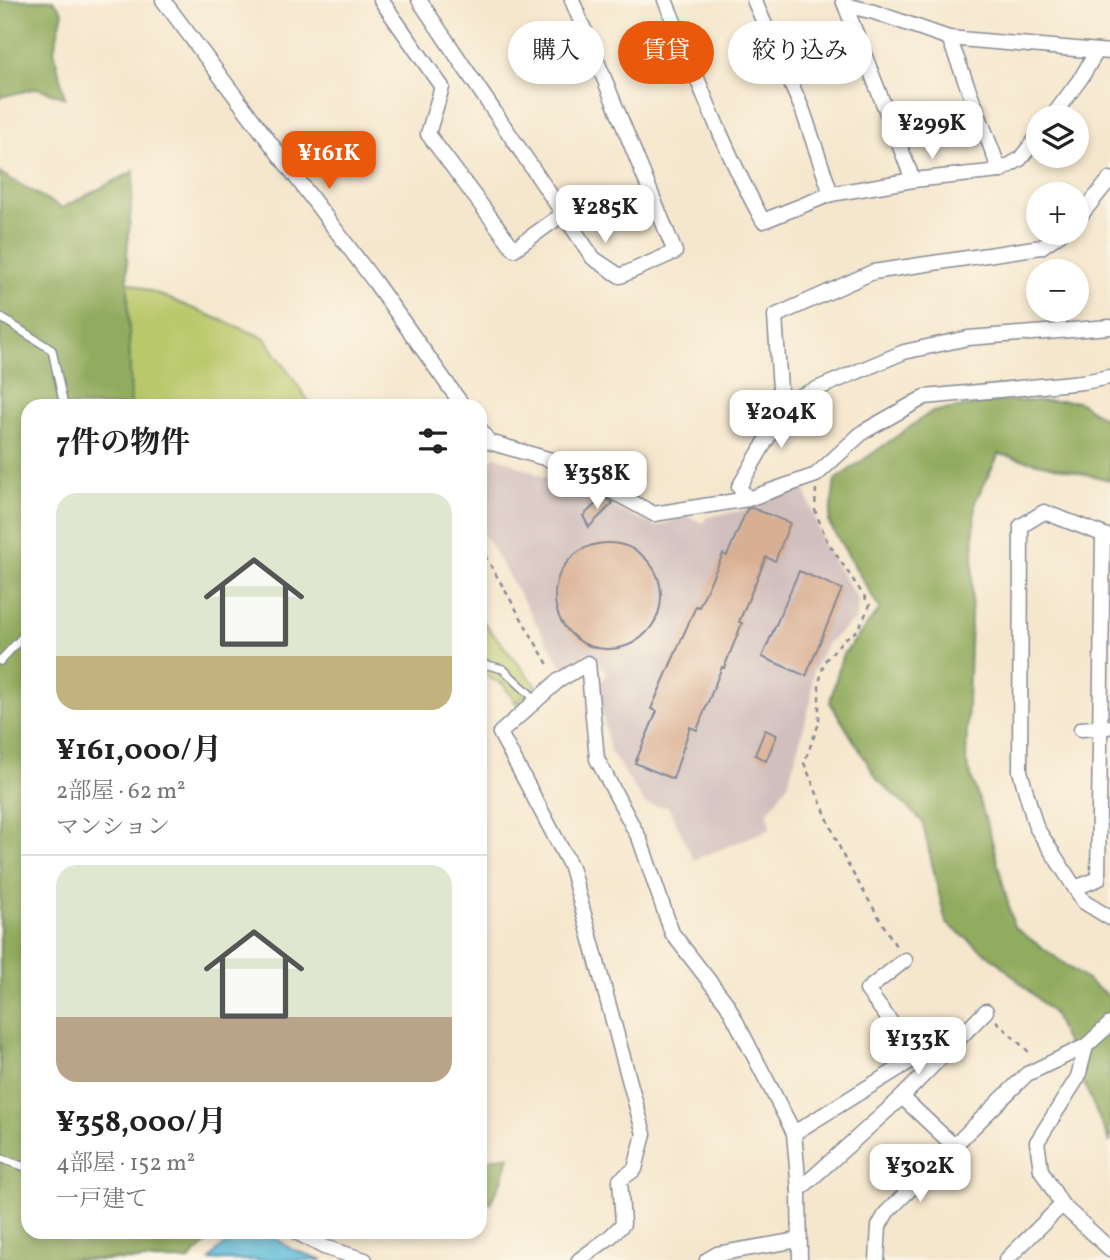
<!DOCTYPE html>
<html lang="ja">
<head>
<meta charset="utf-8">
<style>
	body { margin:0; font-family:Vollkorn,"Noto Serif JP",serif; background:#f6f6f6; color:#222; height:100vh; display:flex; flex-direction:column; font-size:26px; white-space:nowrap }
	* { box-sizing:border-box; margin:0 }
	p { font-size:23px; color:#767676 }
	.icon { flex:none; width:38px; height:38px; fill:none; stroke:currentColor; stroke-width:2; stroke-linecap:round; stroke-linejoin:round }
	.map { position:relative; flex:1; overflow:hidden }
	.panel { position:absolute; left:21px; top:399px; width:466px; height:840px; display:flex; flex-direction:column; background:#fff; border-radius:21px; box-shadow:0 4px 10px #0003 }
	.panel>* { flex:none }
	.hud { position:absolute; left:508px; top:21px; width:497px; height:63px; display:flex; gap:14px }
	.buttons { position:absolute; left:1026px; top:105px; display:grid; gap:14px }
	.buttons a { display:grid; place-items:center; width:63px; height:63px; border-radius:50%; background:#fff; box-shadow:0 4px 10px #0003; font-size:35px }
	.price { position:absolute; translate:-50% -60px; padding:0 16px; border-radius:14px; background:#fff; color:#222; font-size:23px; line-height:46px; filter:drop-shadow(0 2px 4px #0008) }
	.price::after { content:''; position:absolute; left:50%; top:42px; width:21px; height:16px; margin-left:-10px; background:inherit; clip-path:polygon(0 0,100% 0,50% 100%) }
	.price.current { background:#ea580c; color:#fff }
	ul { padding:0; list-style:none }
	li { display:grid; align-content:center; gap:14px; height:371px; padding:0 35px }
	li+li { border-top:2px solid #e0e0e0 }
	li span { display:grid; place-items:center; height:217px; border-radius:21px; color:#555 }
	li>.icon { margin-inline-start:auto }
	span .icon { width:126px; height:126px; fill:#fffc; stroke-width:1 }
	li b { font-size:30px }
	h2 { display:flex; justify-content:space-between; align-items:center; height:84px; padding:0 35px; font-size:30px }
	.pill { padding:0 24px; border-radius:32px; background:#fff; box-shadow:0 4px 10px #0003; font-size:24px; line-height:63px }
	.pill.current { background:#ea580c; color:#fff }
	.map>svg:first-child { display:block }
	.industrial { fill:#d1bfbe }
	.green { fill:#b9c86a; stroke:#6a7c64; stroke-width:2 }
	.forest { fill:#92ac5e; stroke:#566e5e; stroke-width:2 }
	.water { fill:#5cbbda; stroke:#3c759c; stroke-width:2 }
	.building { fill:#d9af93 }
	.lines { fill:none; stroke-linecap:round; stroke-linejoin:round }
	.lane-casing { stroke:#888b96; stroke-width:10 }
	.street-casing { stroke:#888b96; stroke-width:17 }
	.path { stroke:#888b96; stroke-width:2.5; stroke-dasharray:5 5; stroke-linecap:butt }
	.lane { stroke:#fff; stroke-width:7 }
	.street { stroke:#fff; stroke-width:14 }
</style>
</head>
<body>
<div class="map">
<svg width="1110" height="1260" viewBox="0 0 1110 1260">
	<rect width="100%" height="100%" fill="#fcf5e5"/>
	<filter id="ink" filterUnits="userSpaceOnUse"><feTurbulence type="fractalNoise" baseFrequency=".0143" numOctaves="2"/><feDisplacementMap in="SourceGraphic" scale="14" xChannelSelector="R" yChannelSelector="G"/><feConvolveMatrix kernelMatrix="1 2 1 2 8 2 1 2 1" color-interpolation-filters="sRGB"/></filter>
	<filter id="wash" filterUnits="userSpaceOnUse"><feTurbulence type="fractalNoise" baseFrequency=".00686" numOctaves="4" result="noise"/><feDisplacementMap in="SourceGraphic" scale="28" xChannelSelector="R" yChannelSelector="G"/><feGaussianBlur stdDeviation="1.57" result="paint"/><feColorMatrix in="noise" values="0 0 0 0 0 0 0 0 0 0 0 0 0 0 0 0 0 1.4 0 .05"/><feComposite in="paint" operator="in"/></filter>
	<g filter="url(#wash)">
		<rect width="100%" height="100%" fill="#f5e7cd"/>
		<!-- industrial -->
		<path class="industrial" d="M 496,456 L 657,527 L 685,516 L 704,523 L 707,517 L 745,510 L 797,486 L 806,492 L 824,546 L 858,600 L 856,619 L 826,644 L 813,671 L 811,701 L 788,784 L 768,812 L 770,829 L 694,860 L 668,807 L 646,805 L 610,751 L 597,687 L 608,673 L 588,652 L 563,668 L 480,528 L 480,468 Z"/>
		<!-- green -->
		<g class="green">
			<path d="M 0,209 L 75,260 L 265,338 L 312,406 L 28,406 L 28,1232 L 175,1260 L 23,1260 Z"/>
			<path d="M 480,618 L 537,686 L 516,703 L 503,684 L 480,674 Z"/>
		</g>
		<!-- forest -->
		<g class="forest">
			<path d="M 0,0 L 53,0 L 63,12 L 54,50 L 65,98 L 38,88 L 0,97 Z"/>
			<path d="M 134,171 L 127,255 L 131,406 L 28,406 L 28,1232 L 218,1232 L 189,1260 L 0,1259 L 0,173 L 62,208 Z"/>
			<path d="M 1002,401 L 1077,401 L 1110,422 L 1110,480 L 999,454 L 975,502 L 966,761 L 990,833 L 1014,927 L 1110,997 L 1110,1143 L 1053,1013 L 1000,964 L 946,923 L 922,821 L 878,780 L 830,702 L 842,656 L 880,609 L 829,523 L 835,480 L 931,412 Z"/>
			<path d="M 509,1156 L 503,1178 L 490,1203 L 480,1199 L 480,1160 Z"/>
		</g>
		<!-- water -->
		<path class="water" d="M 245,1232 L 268,1232 L 291,1249 L 323,1260 L 210,1260 L 218,1250 Z"/>
		<g id="blocks">
			<!-- building -->
			<g class="building">
				<path d="M 603,497 L 613,503 L 589,527 L 583,516 Z"/>
				<path d="M 752,508 L 790,523 L 775,561 L 766,557 L 739,622 L 742,623 L 724,668 L 722,667 L 697,730 L 690,727 L 673,779 L 635,763 L 657,711 L 651,709 L 696,606 L 699,607 L 723,554 L 727,556 L 747,509 Z"/>
				<circle cx="608" cy="596" r="53"/>
				<path d="M 799,571 L 842,589 L 806,676 L 762,657 Z"/>
				<path d="M 765,730 L 777,735 L 766,761 L 755,755 Z"/>
			</g>
		</g>
	</g>
	<g filter="url(#ink)">
		<use href="#blocks" fill-opacity="0" stroke="#888b96" stroke-width="2"/>
		<g class="lines">
			<!-- lane casing -->
			<g class="lane-casing">
				<g id="lane">
					<path d="M 0,317 L 52,350 L 64,406"/>
					<path d="M 0,661 L 26,633 L 28,636"/>
					<path d="M 480,663 L 503,669 L 536,700"/>
					<path d="M 0,1158 L 28,1168"/>
				</g>
			</g>
			<!-- street casing -->
			<g class="street-casing">
				<g id="street">
					<path d="M 163,0 L 374,281 L 463,406"/>
					<path d="M 381,0 L 442,87 L 428,134 L 514,249 L 563,214"/>
					<path d="M 419,0 L 593,258 L 620,276 L 675,252 L 572,0"/>
					<path d="M 665,0 C 696,75 724,150 763,221 L 831,194 L 913,180 L 1000,171 L 1020,159 L 1038,136"/>
					<path d="M 754,0 L 803,111 L 831,194"/>
					<path d="M 843,0 L 845,5 L 874,12 L 949,38 L 1110,52"/>
					<path d="M 845,5 L 913,180"/>
					<path d="M 949,38 L 1000,171"/>
					<path d="M 1052,117 L 1081,78 L 1097,51"/>
					<path d="M 1076,221 L 1110,179"/>
					<path d="M 1061,233 L 1041,247 L 873,272 L 775,316 L 781,404 L 904,352 L 968,338 L 1110,327"/>
					<path d="M 480,429 L 489,442 L 558,462 L 654,514 L 748,499 L 816,475 L 863,432 L 925,397 L 1083,382 L 1110,377"/>
					<path d="M 748,499 L 739,487 L 777,422 L 781,404"/>
					<path d="M 1110,537 L 1044,512 L 1021,526 L 1020,771 L 1036,827 L 1084,902 L 1110,918"/>
					<path d="M 1081,729 L 1108,727"/>
					<path d="M 1075,888 L 1098,879 L 1103,535"/>
					<path d="M 1086,1046 L 1078,1077 L 1037,1142 L 1041,1170 L 1062,1205 L 1110,1249"/>
					<path d="M 902,1097 L 954,1146"/>
					<path d="M 794,1133 L 917,1057 L 867,990 L 905,960"/>
					<path d="M 799,1190 L 902,1097 L 986,1011"/>
					<path d="M 296,1232 L 324,1247 L 365,1260"/>
					<path d="M 579,1260 L 610,1237 L 623,1224 L 620,1180 L 635,1169 L 644,1134 L 571,867 L 500,733 L 558,681 L 588,663 L 597,759 L 640,840 L 672,933 L 727,1004 L 794,1133 L 799,1190 L 800,1260"/>
					<path d="M 707,1260 L 717,1254 L 798,1240"/>
					<path d="M 877,1260 L 879,1226 L 887,1212 L 1027,1074 L 1086,1046 L 1110,1024"/>
					<path d="M 1006,1260 L 1062,1205"/>
				</g>
			</g>
			<!-- path -->
			<g class="path">
				<path d="M 816,489 L 815,510 L 827,541 L 870,605 L 858,630 L 843,640 L 824,662 L 819,684 L 819,723 L 804,763 L 845,860 L 897,948"/>
				<path d="M 480,547 L 550,668"/>
				<path d="M 996,1021 L 1032,1055"/>
			</g>
			<!-- lane -->
			<use href="#lane" class="lane"/>
			<!-- street -->
			<use href="#street" class="street"/>
		</g>
	</g>
</svg>
<div class="buttons">
<a><svg class="icon" aria-label="layers" viewBox="0 0 24 24"><path d="M12 4l9 5-9 5-9-5zM3 14l9 5 9-5"/></svg></a>
<a>+</a>
<a>−</a>
</div>
<b class="price" style="left:932px;top:161px">¥299K</b>
<b class="price current" style="left:329px;top:191px">¥161K</b>
<b class="price" style="left:605px;top:245px">¥285K</b>
<b class="price" style="left:781px;top:450px">¥204K</b>
<b class="price" style="left:597px;top:511px">¥358K</b>
<b class="price" style="left:918px;top:1077px">¥133K</b>
<b class="price" style="left:920px;top:1204px">¥302K</b>
<div class="hud">
<a class="pill">購入</a>
<a class="pill current">賃貸</a>
<a class="pill">絞り込み</a>
</div>
<section class="panel">
<h2>7件の物件<svg class="icon" aria-label="filters" viewBox="0 0 24 24"><path d="M4 7h16M4 17h16"/><circle cx="9" cy="7" r="2"/><circle cx="15" cy="17" r="2"/></svg></h2>
<ul>
<li><span style="background:linear-gradient(#dfe7d0 75%,#c2b280 0)"><svg class="icon" aria-label="home" viewBox="0 0 24 24"><path d="M3 11l9-7 9 7M6 9v11h12V9"/></svg></span><div><b>¥161,000/月</b><p>2部屋 · 62 m²</p><p>マンション</p></div></li>
<li><span style="background:linear-gradient(#dfe7d0 70%,#b9a48a 0)"><svg class="icon" aria-label="home" viewBox="0 0 24 24"><path d="M3 11l9-7 9 7M6 9v11h12V9"/></svg></span><div><b>¥358,000/月</b><p>4部屋 · 152 m²</p><p>一戸建て</p></div></li>
</ul>
</section>
</div>
</body>
</html>
